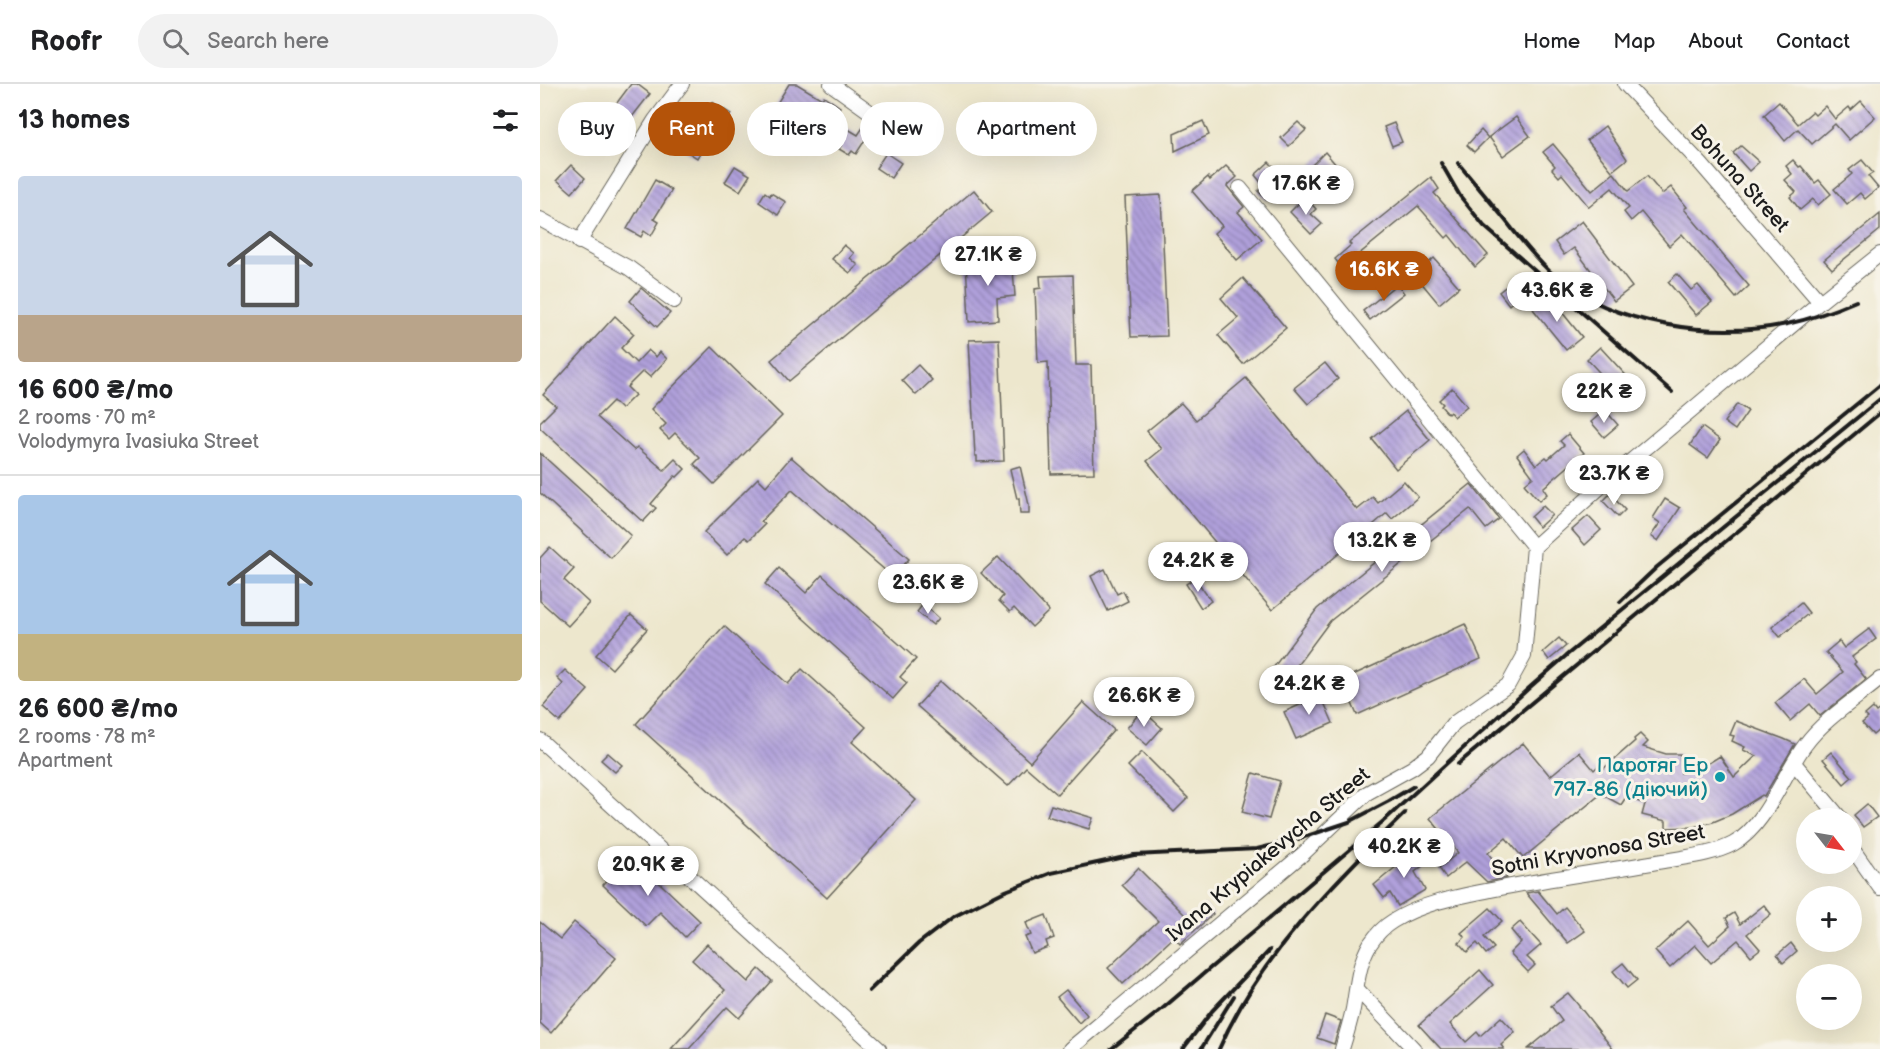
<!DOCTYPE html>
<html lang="en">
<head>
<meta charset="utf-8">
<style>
	body { margin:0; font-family:"Balsamiq Sans",sans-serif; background:#f2f2f2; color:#202124; height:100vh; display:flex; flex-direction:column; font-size:22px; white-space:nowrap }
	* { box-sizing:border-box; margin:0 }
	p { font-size:20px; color:#757577 }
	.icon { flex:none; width:33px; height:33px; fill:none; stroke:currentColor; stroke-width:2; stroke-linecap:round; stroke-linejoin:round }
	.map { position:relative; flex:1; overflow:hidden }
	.side { display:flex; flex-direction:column; background:#fff; width:540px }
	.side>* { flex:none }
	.top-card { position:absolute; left:18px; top:18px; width:570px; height:54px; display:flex; gap:12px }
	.needle { width:39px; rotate:121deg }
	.controls { position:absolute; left:1256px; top:724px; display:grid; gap:12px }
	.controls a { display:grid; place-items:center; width:66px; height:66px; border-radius:50%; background:#fff; box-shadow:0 6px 24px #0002; font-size:30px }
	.price { position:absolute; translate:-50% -51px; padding:0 14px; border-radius:21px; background:#fff; color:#222; font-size:20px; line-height:39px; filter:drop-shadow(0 2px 3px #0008) }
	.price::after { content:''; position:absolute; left:50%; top:36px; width:18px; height:14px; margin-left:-9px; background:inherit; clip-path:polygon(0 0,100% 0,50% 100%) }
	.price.current { background:#b45309; color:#fff }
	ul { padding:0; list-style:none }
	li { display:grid; align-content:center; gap:12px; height:318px; padding:0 18px }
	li+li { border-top:2px solid #e0e0e0 }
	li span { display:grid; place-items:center; height:186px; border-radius:6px; color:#555 }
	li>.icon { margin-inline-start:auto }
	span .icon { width:108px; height:108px; fill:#fffc; stroke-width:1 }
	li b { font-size:26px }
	h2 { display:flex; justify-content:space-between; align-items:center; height:72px; padding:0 18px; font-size:26px }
	.chip { padding:0 21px; border-radius:27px; background:#fff; box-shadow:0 6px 24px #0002; font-size:21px; line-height:54px }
	.chip.current { background:#b45309; color:#fff }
	header { display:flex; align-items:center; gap:36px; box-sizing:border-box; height:84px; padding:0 30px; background:#fff; border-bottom:2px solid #e0e0e0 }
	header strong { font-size:28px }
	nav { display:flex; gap:33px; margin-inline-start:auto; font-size:21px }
	.search { width:420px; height:54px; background:#f2f2f2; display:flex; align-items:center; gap:15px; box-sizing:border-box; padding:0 21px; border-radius:33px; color:#757577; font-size:22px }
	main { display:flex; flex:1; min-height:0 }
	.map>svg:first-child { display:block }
	.building { fill:url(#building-back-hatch) }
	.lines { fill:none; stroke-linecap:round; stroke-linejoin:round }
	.minor-casing { stroke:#65635a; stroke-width:16 }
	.minor { stroke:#fff; stroke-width:14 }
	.rail { stroke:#1c1c1c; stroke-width:4 }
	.culture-dot { fill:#0f9aa8; stroke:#f7f3e8; stroke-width:2 }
	.labels { text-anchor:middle; stroke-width:6; stroke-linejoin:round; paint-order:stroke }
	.street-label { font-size:21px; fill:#1c1c1c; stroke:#f7f3e8 }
	.culture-label { font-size:21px; fill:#0d838f; stroke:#f7f3e8; text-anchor:end }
</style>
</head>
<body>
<header>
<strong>Roofr</strong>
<div class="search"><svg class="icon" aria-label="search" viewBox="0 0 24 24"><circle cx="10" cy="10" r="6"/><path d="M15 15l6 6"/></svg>Search here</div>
<nav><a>Home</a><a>Map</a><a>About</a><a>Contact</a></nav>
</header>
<main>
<section class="side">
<h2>13 homes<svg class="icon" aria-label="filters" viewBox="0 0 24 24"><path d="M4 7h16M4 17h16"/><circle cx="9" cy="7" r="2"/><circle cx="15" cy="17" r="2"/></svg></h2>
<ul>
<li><span style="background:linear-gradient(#c9d6e8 75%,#b9a48a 0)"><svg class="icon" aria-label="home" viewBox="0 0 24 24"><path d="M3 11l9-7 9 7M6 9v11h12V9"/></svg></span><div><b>16 600 ₴/mo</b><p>2 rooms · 70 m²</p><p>Volodymyra Ivasiuka Street</p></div></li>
<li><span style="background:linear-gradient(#a9c7e8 75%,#c2b280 0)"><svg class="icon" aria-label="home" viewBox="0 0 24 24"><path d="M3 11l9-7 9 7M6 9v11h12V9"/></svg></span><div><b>26 600 ₴/mo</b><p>2 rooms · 78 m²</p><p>Apartment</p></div></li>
</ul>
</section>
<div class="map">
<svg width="1340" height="965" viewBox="0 0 1340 965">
	<defs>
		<pattern id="building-back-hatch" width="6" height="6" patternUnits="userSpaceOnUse" patternTransform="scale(1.5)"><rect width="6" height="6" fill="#b0a0db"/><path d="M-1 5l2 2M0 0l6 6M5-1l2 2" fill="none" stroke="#8e82b1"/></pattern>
	</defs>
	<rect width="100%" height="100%" fill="#f7f3e8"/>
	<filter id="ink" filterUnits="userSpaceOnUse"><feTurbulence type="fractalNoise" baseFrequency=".0167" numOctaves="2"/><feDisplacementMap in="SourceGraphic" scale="12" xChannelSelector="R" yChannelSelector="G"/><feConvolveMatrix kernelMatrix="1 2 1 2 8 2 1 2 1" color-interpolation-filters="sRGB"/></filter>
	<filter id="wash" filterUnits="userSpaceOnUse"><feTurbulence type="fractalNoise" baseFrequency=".008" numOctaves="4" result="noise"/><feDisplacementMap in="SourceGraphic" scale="24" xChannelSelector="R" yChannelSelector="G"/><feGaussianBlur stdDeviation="1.35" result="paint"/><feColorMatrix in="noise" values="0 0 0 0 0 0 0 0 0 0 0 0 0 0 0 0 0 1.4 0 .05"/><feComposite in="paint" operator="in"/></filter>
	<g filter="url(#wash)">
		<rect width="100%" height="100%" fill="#ede7cd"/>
		<g id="blocks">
			<!-- building -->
			<g class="building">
				<path d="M 91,0 L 97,0 L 110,10 L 92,33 L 76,20 Z"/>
				<path d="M 249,0 L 257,0 L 282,15 L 284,12 L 300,23 L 292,36 L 286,32 L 283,36 L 281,35 L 272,50 L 250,38 L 251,35 L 234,24 Z"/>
				<path d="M 1321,17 L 1335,33 L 1309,56 L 1295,40 L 1272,60 L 1258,45 L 1245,57 L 1224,31 L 1239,18 L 1258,40 L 1272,28 L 1275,31 L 1285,22 L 1295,35 L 1309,23 L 1311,26 Z"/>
				<path d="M 172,18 L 191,30 L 177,52 L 172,49 L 157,74 L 135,60 L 145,44 L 149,47 L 164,23 L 168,25 Z"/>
				<path d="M 976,33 L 990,52 L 963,72 L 949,53 Z"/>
				<path d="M 663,37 L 669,51 L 635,67 L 634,50 Z"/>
				<path d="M 758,38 L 766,46 L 749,62 L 741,54 Z"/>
				<path d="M 854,39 L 862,58 L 852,62 L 844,43 Z"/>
				<path d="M 324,42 L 331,47 L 316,70 L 312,67 L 309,71 L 299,65 L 302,60 L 300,59 L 301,55 L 306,47 L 308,45 L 318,51 Z"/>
				<path d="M 1065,42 L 1087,75 L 1072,87 L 1047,56 Z"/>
				<path d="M 941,46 L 948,54 L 934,68 L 927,61 Z"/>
				<path d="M 1013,60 L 1052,107 L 1074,89 L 1088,107 L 1107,92 L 1122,110 L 1131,103 L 1147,123 L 1144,125 L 1209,202 L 1196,214 L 1142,150 L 1129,162 L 1101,128 L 1091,137 L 1084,128 L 1089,124 L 1072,104 L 1049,123 L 1022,90 L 1019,93 L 1012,85 L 1015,82 L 1003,68 Z"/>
				<path d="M 1201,62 L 1219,78 L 1209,87 L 1193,69 Z"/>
				<path d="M 785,68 L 803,89 L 800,92 L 807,100 L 798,109 L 783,95 L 769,110 L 756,97 Z"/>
				<path d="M 346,69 L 361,79 L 351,94 L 336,84 Z"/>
				<path d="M 1253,76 L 1259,83 L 1261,82 L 1275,99 L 1279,96 L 1291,110 L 1278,121 L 1273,115 L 1260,126 L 1250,113 L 1256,108 L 1245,96 L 1252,90 L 1246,82 Z"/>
				<path d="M 1322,76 L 1333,89 L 1328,92 L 1338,104 L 1325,115 L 1320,109 L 1307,120 L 1294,105 L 1312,90 L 1309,86 Z"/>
				<path d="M 729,78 L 747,97 L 727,116 L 718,107 L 724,102 L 715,91 Z"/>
				<path d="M 31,81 L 45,94 L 32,109 L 17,96 Z"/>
				<path d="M 195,82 L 210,91 L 200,107 L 185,98 Z"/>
				<path d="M 686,82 L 697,93 L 687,102 L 704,123 L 698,128 L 722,155 L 697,176 L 674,149 L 682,142 L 652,107 L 668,93 L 670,96 Z"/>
				<path d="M 891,93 L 899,105 L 894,109 L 948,171 L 935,183 L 909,151 L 906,154 L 878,122 L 802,184 L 795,175 L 811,161 L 809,159 Z"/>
				<path d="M 115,96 L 132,106 L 114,135 L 119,138 L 111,152 L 104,147 L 101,153 L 87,145 Z"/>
				<path d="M 434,106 L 452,128 L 249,297 L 231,276 Z"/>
				<path d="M 225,108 L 230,112 L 231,109 L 246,118 L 238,131 L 219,118 Z"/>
				<path d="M 621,111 L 627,252 L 591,253 L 585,113 Z"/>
				<path d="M 765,113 L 776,125 L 771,130 L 782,140 L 771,150 L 750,128 Z"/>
				<path d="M 1340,130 L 1340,146 L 1292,185 L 1284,176 Z"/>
				<path d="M 1042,137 L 1092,203 L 1074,217 L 1034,164 L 1024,171 L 1015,158 Z"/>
				<path d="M 304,161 L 314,169 L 310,174 L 318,181 L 310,189 L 292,175 Z"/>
				<path d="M 472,173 L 475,212 L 457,214 L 458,236 L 429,238 L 426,176 Z"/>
				<path d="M 894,174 L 919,203 L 899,220 L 875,191 Z"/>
				<path d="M 1137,190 L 1151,206 L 1158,201 L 1172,218 L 1156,231 L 1128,198 Z"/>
				<path d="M 533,191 L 536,281 L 551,281 L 554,389 L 511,390 L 508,278 L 498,279 L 495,205 L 501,204 L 500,192 Z"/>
				<path d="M 703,194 L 746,244 L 703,280 L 678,251 L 698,234 L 681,214 Z"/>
				<path d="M 857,200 L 864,209 L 830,236 L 823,227 Z"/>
				<path d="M 968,201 L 978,213 L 969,221 L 959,208 Z"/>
				<path d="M 101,204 L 130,229 L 117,243 L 90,217 Z"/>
				<path d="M 1009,212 L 1042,253 L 1026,266 L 993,225 Z"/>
				<path d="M 75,232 L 94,250 L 81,264 L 96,279 L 108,266 L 116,273 L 120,268 L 127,275 L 110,293 L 103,287 L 87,303 L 95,311 L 81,325 L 73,317 L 57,333 L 94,366 L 97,363 L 124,386 L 135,375 L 145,385 L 137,393 L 135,392 L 111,420 L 116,424 L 103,438 L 0,344 L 0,338 L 16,322 L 3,311 Z"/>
				<path d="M 459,255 L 464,377 L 437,378 L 437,372 L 435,372 L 429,256 Z"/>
				<path d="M 172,263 L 242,332 L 174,400 L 154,380 L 160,374 L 135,349 L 129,355 L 120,346 L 126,340 L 111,325 Z"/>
				<path d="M 1060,263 L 1104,311 L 1091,323 L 1047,275 Z"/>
				<path d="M 785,279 L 798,295 L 768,320 L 754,304 Z"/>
				<path d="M 378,281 L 392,296 L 376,311 L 362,296 Z"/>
				<path d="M 706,294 L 817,426 L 833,413 L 838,419 L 864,397 L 878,413 L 852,435 L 847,429 L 732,526 L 607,377 L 622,365 L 607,347 L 641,319 L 656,336 Z"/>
				<path d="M 912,304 L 927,322 L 914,333 L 910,328 L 908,330 L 901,322 L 903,320 L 899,316 Z"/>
				<path d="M 1197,320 L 1208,327 L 1195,346 L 1184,338 Z"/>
				<path d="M 1065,326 L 1078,341 L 1064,353 L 1051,338 Z"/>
				<path d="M 866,327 L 890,356 L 856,385 L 832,355 Z"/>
				<path d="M 1162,343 L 1180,356 L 1168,374 L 1150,361 Z"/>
				<path d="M 1028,350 L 1044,369 L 1003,404 L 1007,410 L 999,417 L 984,400 L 993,393 L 977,371 L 984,365 L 996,381 L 1006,373 L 1008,375 L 1024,361 L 1020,357 Z"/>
				<path d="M 0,369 L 91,452 L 71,474 L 0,409 Z"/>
				<path d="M 251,373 L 369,475 L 353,493 L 252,406 L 221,437 L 225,440 L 209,456 L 205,453 L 187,471 L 164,448 L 218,394 L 226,402 Z"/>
				<path d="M 480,382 L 489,421 L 489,430 L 480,430 L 479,414 L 477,415 L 470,385 Z"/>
				<path d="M 931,400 L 959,435 L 946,445 L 930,425 L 790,537 L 744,599 L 730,588 L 777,525 Z"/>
				<path d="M 1070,410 L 1085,426 L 1078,433 L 1063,417 Z"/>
				<path d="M 1125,415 L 1140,424 L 1118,457 L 1111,452 L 1120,439 L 1113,434 Z"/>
				<path d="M 1003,422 L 1012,431 L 999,443 L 991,433 Z"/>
				<path d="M 1048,432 L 1061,446 L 1045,461 L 1032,446 Z"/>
				<path d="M 10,463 L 34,485 L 24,496 L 49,519 L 28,542 L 0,517 L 0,474 Z"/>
				<path d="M 458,473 L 509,527 L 492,543 L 474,524 L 470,528 L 459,517 L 463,512 L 441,489 Z"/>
				<path d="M 239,484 L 266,509 L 282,491 L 376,575 L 360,593 L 367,599 L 353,615 L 225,500 Z"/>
				<path d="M 565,485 L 577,510 L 583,507 L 588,517 L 568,527 L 551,492 Z"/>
				<path d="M 655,494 L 671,517 L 661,524 L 646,500 Z"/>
				<path d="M 1261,519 L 1269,529 L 1240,553 L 1232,543 Z"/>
				<path d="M 383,520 L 399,534 L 393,541 L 377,528 Z"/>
				<path d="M 91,531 L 107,545 L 72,585 L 56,571 Z"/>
				<path d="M 925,540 L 941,575 L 817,631 L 802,596 Z"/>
				<path d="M 184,542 L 248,600 L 262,585 L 326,643 L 312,658 L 376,716 L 287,814 L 96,640 Z"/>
				<path d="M 1329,545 L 1336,555 L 1312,573 L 1316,578 L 1314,580 L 1326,595 L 1280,632 L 1270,620 L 1250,637 L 1235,619 L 1264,595 L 1277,610 L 1303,588 L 1286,568 L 1299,557 L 1304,564 Z"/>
				<path d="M 1019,554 L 1026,562 L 1009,576 L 1003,568 Z"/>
				<path d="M 25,586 L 48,606 L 20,638 L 3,623 L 23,600 L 17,594 Z"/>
				<path d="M 400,597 L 490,678 L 543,618 L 574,646 L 517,710 L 486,683 L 468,702 L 377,622 Z"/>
				<path d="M 779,607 L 793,639 L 756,655 L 744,628 L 771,616 L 769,611 Z"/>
				<path d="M 1333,624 L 1336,628 L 1340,625 L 1340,645 L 1333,651 L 1322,639 L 1328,634 L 1325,631 Z"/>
				<path d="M 602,626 L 622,644 L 607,661 L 587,644 Z"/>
				<path d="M 1196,637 L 1244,655 L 1255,660 L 1224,712 L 1222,711 L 1192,730 L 1173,738 L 1153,743 L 1126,744 L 1126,737 L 1102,731 L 1105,720 L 1086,713 L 1081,721 L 1061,710 L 983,774 L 966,754 L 948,769 L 967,794 L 947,798 L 926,778 L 906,794 L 899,784 L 918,769 L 890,734 L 983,659 L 1010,692 L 1039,668 L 1054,686 L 1058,682 L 1062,686 L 1095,657 L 1094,655 L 1100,650 L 1108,658 L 1103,663 L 1126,670 L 1140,670 L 1141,689 L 1164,682 L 1180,672 L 1194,693 L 1216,672 L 1203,666 L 1205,663 L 1192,657 L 1194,652 L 1190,651 Z"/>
				<path d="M 602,668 L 648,714 L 634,728 L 588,682 Z"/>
				<path d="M 1291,668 L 1312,693 L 1304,700 L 1283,675 Z"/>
				<path d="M 68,669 L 82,681 L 75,688 L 61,676 Z"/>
				<path d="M 713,689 L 740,697 L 729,735 L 702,728 Z"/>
				<path d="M 1327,720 L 1337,733 L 1323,743 L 1314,731 Z"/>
				<path d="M 511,721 L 553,734 L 549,745 L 507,732 Z"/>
				<path d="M 880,763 L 891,775 L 875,788 L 885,806 L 858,822 L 850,809 L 844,814 L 834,801 Z"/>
				<path d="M 90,771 L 160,837 L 145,853 L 120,828 L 106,842 L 63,801 Z"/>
				<path d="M 598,784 L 649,835 L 665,821 L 673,830 L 640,860 L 634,853 L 583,900 L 568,884 L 618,837 L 582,801 Z"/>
				<path d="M 998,807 L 1017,830 L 1025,823 L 1045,847 L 1028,859 L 986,809 Z"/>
				<path d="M 1224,821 L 1231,830 L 1207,850 L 1220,865 L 1211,872 L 1198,856 L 1171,879 L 1155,861 L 1130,884 L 1115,867 L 1148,837 L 1169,861 L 1190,842 L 1186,834 L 1194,829 L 1200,840 Z"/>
				<path d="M 950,824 L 962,837 L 944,853 L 954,864 L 946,870 L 937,859 L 927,868 L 919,859 L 925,853 L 921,849 Z"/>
				<path d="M 506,831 L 514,854 L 506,857 L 508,863 L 492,869 L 485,853 L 491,851 L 486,839 Z"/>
				<path d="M 0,838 L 20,855 L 34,838 L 76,874 L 11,949 L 0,939 Z"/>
				<path d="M 980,838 L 1001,861 L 987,873 L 995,881 L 988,888 L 970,869 L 981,858 L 971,846 Z"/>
				<path d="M 1251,859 L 1257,867 L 1243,879 L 1237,871 Z"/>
				<path d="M 167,860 L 208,898 L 219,885 L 232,897 L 199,934 L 187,923 L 149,965 L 131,965 L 185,906 L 152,876 Z"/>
				<path d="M 1083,879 L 1097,896 L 1087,904 L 1073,887 Z"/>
				<path d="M 940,886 L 953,901 L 910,940 L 926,958 L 937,948 L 940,952 L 961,933 L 975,948 L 961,961 L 964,965 L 901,965 L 879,941 Z"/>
				<path d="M 526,906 L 547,931 L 539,939 L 517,913 Z"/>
				<path d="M 1028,909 L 1035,917 L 1073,965 L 988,965 L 1022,937 L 1011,922 Z"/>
				<path d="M 785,931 L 801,937 L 794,960 L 777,954 Z"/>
			</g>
		</g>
	</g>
	<g filter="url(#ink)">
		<use href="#blocks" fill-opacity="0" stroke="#65635a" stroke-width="1.5"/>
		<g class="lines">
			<!-- minor casing -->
			<g class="minor-casing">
				<g id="minor">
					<path d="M 291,0 L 337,33"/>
					<path d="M 1085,0 L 1161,80 L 1280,218"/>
					<path d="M 700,104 L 994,463"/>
					<path d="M 0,135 L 89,184 L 134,217"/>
					<path d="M 39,158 L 115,36 L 142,0"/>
					<path d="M 0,656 L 339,965"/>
					<path d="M 1254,679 L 1301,735"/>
					<path d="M 1311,760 L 1314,767 L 1340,804"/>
					<path d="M 817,905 L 874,965"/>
					<path d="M 530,965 L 764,769 L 827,709 L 872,684 L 888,672 L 914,639 L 968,601 L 984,572 L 994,463 L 1067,397 L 1280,218 L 1340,170"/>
					<path d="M 802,965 C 806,952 810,939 813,925 C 817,903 818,880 830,860 C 836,851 843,843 853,837 C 884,818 921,812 956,805 C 1011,794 1067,787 1123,777 C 1145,773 1172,771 1193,760 C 1226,742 1243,690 1265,661 C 1284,635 1315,616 1340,595"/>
				</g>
			</g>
			<!-- minor -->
			<use href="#minor" class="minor"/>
			<!-- rail -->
			<g class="rail">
				<path d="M 901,79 L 920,112 L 944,142 L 1132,308"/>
				<path d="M 918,79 C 936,101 955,123 973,146 C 986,162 1000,180 1016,193 C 1075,242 1173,255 1247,240 C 1271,235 1293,227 1316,217"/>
				<path d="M 1080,518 L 1117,483 L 1340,301"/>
				<path d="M 918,680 L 1340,329"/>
				<path d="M 329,907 L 379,859 L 413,833 L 463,808 L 511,789 L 594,771 L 717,765 L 758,755 L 809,738 L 849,717 L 874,702"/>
				<path d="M 571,965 L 622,925 L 847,734 L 989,604 L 1028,570 L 1340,315"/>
				<path d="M 643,965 L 672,927 L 730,866"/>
				<path d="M 661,965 L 694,912"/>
				<path d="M 679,965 C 720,872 793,799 865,729"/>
			</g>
		</g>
	</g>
	<!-- markers -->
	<circle class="culture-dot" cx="1180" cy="693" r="6"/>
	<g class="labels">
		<!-- street labels -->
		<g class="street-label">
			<text transform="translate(1200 94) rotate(48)" y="7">Bohuna Street</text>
			<text transform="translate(1058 766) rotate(-10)" y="7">Sotni Kryvonosa Street</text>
			<text transform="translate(728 770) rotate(-40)" y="7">Ivana Krypiakevycha Street</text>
		</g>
		<!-- culture labels -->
		<g class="culture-label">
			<text x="1168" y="688">Паротяг Ер<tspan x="1168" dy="24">797-86 (діючий)</tspan></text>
		</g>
	</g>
</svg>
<div class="controls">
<a><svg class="needle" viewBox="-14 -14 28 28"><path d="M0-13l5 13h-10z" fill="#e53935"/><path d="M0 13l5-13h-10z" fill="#757577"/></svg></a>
<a>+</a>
<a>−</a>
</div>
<b class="price" style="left:766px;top:132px">17.6K ₴</b>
<b class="price" style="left:448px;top:203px">27.1K ₴</b>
<b class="price current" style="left:844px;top:218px">16.6K ₴</b>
<b class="price" style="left:1017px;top:239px">43.6K ₴</b>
<b class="price" style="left:1064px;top:340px">22K ₴</b>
<b class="price" style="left:1074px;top:422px">23.7K ₴</b>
<b class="price" style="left:842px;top:489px">13.2K ₴</b>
<b class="price" style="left:658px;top:509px">24.2K ₴</b>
<b class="price" style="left:388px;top:531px">23.6K ₴</b>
<b class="price" style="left:769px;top:632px">24.2K ₴</b>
<b class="price" style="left:604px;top:644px">26.6K ₴</b>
<b class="price" style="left:864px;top:795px">40.2K ₴</b>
<b class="price" style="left:108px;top:813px">20.9K ₴</b>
<div class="top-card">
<a class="chip">Buy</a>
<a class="chip current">Rent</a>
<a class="chip">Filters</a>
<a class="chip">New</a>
<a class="chip">Apartment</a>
</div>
</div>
</main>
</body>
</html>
